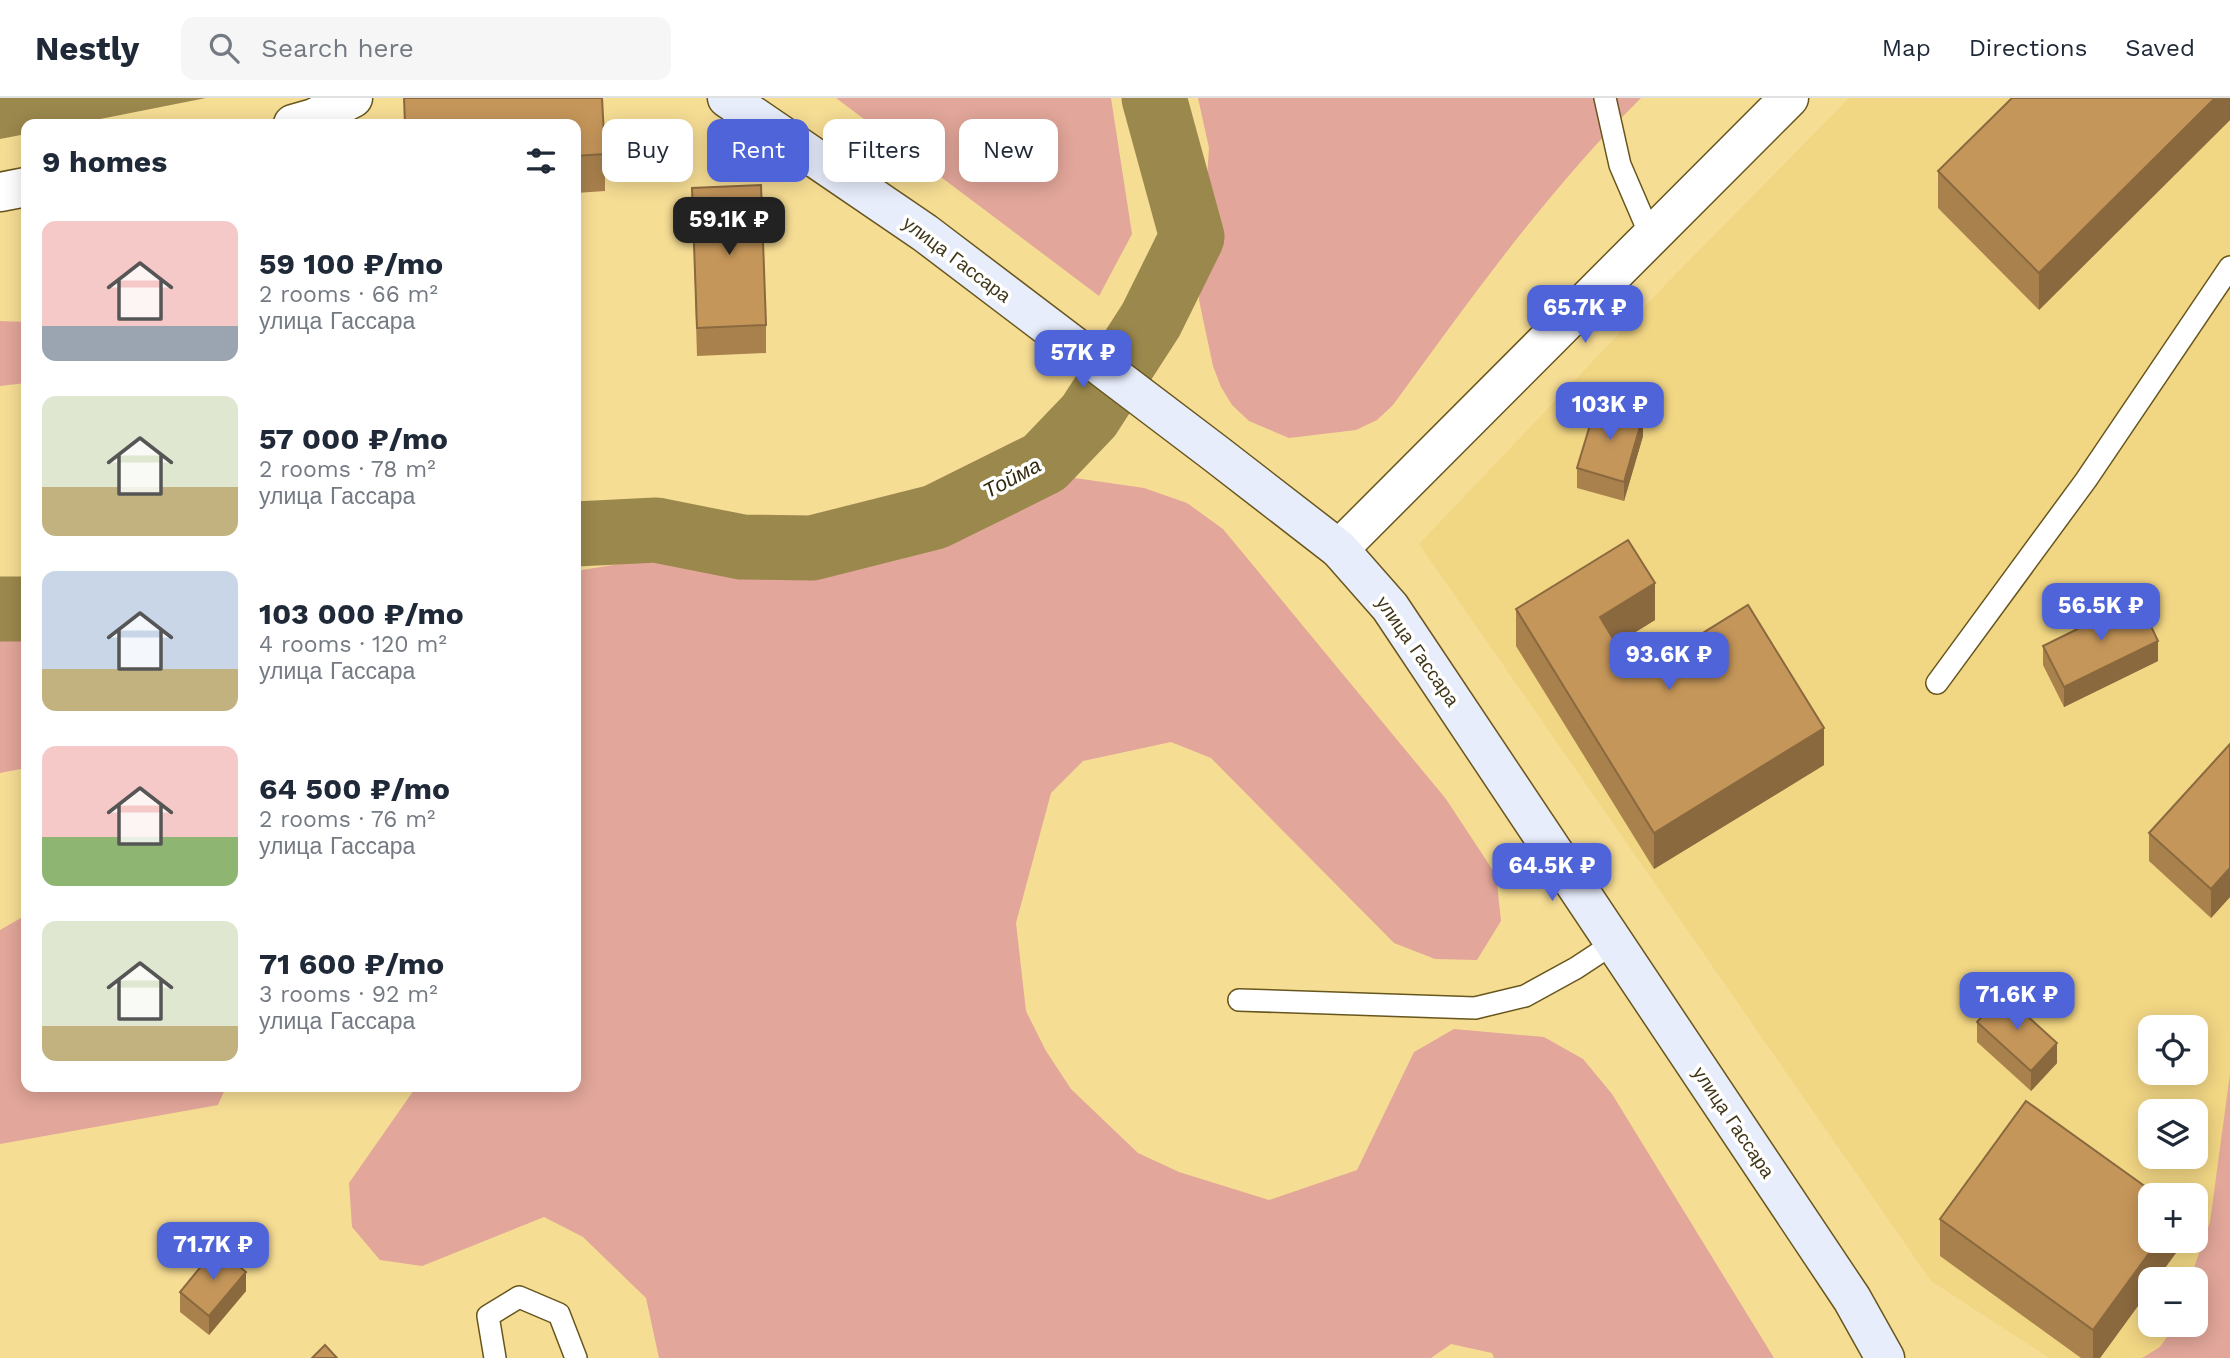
<!DOCTYPE html>
<html lang="en">
<head>
<meta charset="utf-8">
<style>
	body { margin:0; font-family:"Work Sans",sans-serif; background:#f6f6f7; color:#1f2937; height:100vh; display:flex; flex-direction:column; font-size:26px; white-space:nowrap }
	* { box-sizing:border-box; margin:0 }
	p { font-size:23px; color:#747a83 }
	.icon { flex:none; width:38px; height:38px; fill:none; stroke:currentColor; stroke-width:2; stroke-linecap:round; stroke-linejoin:round }
	.map { position:relative; flex:1; overflow:hidden }
	.side { position:absolute; left:21px; top:21px; width:560px; height:973px; display:flex; flex-direction:column; background:#fff; border-radius:14px; box-shadow:0 4px 18px #0003 }
	.side>* { flex:none }
	.guide { position:absolute; left:602px; top:21px; width:665px; height:63px; display:flex; gap:14px }
	.fabs { position:absolute; left:2138px; top:917px; display:grid; gap:14px }
	.fabs a { display:grid; place-items:center; width:70px; height:70px; border-radius:14px; background:#fff; box-shadow:0 4px 18px #0003; font-size:35px }
	.price { position:absolute; translate:-50% -60px; padding:0 16px; border-radius:14px; background:#4f64d9; color:#fff; font-size:23px; line-height:46px; filter:drop-shadow(0 2px 4px #0008) }
	.price::after { content:''; position:absolute; left:50%; top:42px; width:21px; height:16px; margin-left:-10px; background:inherit; clip-path:polygon(0 0,100% 0,50% 100%) }
	.price.current { background:#222; color:#fff }
	ul { padding:0; list-style:none }
	li { display:flex; align-items:center; gap:21px; height:175px; padding:0 21px }
	li span { display:grid; place-items:center; flex:none; width:196px; height:140px; border-radius:14px; color:#555 }
	li>.icon { margin-inline-start:auto }
	span .icon { width:84px; height:84px; fill:#fffc; stroke-width:1 }
	li b { font-size:30px }
	h2 { display:flex; justify-content:space-between; align-items:center; height:84px; padding:0 21px; font-size:30px }
	.pill { padding:0 24px; border-radius:14px; background:#fff; box-shadow:0 4px 18px #0003; font-size:24px; line-height:63px }
	.pill.current { background:#4f64d9; color:#fff }
	header { display:flex; align-items:center; gap:42px; box-sizing:border-box; height:98px; padding:0 35px; background:#fff; border-bottom:2px solid #e0e1e3 }
	header strong { font-size:33px }
	nav { display:flex; gap:38px; margin-inline-start:auto; font-size:24px }
	.search { width:490px; height:63px; background:#f6f6f7; display:flex; align-items:center; gap:18px; box-sizing:border-box; padding:0 24px; border-radius:14px; color:#747a83; font-size:26px }
	.map>svg:first-child { display:block }
	.built { fill:#f1d684; fill-rule:evenodd }
	.green { fill:#e2a69a }
	.water { fill:#9b884d }
	.lines { fill:none; stroke-linecap:round; stroke-linejoin:round }
	.river { stroke:#9b884d; stroke-width:65 }
	.service-casing { stroke:#67561e; stroke-width:24 }
	.minor-casing { stroke:#67561e; stroke-width:41 }
	.secondary-casing { stroke:#67561e; stroke-width:41 }
	.service { stroke:#fff; stroke-width:21 }
	.minor { stroke:#fff; stroke-width:38 }
	.secondary { stroke:#e8edfc; stroke-width:38 }
	.wall { fill:#a9814d }
	.shaded-wall { fill:#8a693f }
	.building { fill:#c5965a; stroke:#8a693f; stroke-width:2 }
	.labels { text-anchor:middle; stroke-width:7; stroke-linejoin:round; paint-order:stroke }
	.street-label { font-size:19px; fill:#403618; stroke:#fff }
	.water-label { font-size:21px; font-style:italic; fill:#32290d; stroke:#fff }
</style>
</head>
<body>
<header>
<strong>Nestly</strong>
<div class="search"><svg class="icon" aria-label="search" viewBox="0 0 24 24"><circle cx="10" cy="10" r="6"/><path d="M15 15l6 6"/></svg>Search here</div>
<nav><a>Map</a><a>Directions</a><a>Saved</a></nav>
</header>
<div class="map">
<svg width="2230" height="1260" viewBox="0 0 2230 1260">
	<rect width="100%" height="100%" fill="#f6dd94"/>
	<!-- built -->
	<path class="built" d="M 1849,0 L 2230,0 L 2230,1260 L 2049,1260 L 1931,1183 L 1419,446 L 1667,185 ZM 2151,929 L 2196,929 L 2196,975 L 2151,975 ZM 2151,1013 L 2196,1013 L 2196,1059 L 2151,1059 ZM 2151,1097 L 2196,1097 L 2196,1143 L 2151,1143 ZM 2151,1181 L 2196,1181 L 2196,1227 L 2151,1227 Z"/>
	<!-- green -->
	<g class="green">
		<path d="M 836,0 L 1111,0 L 1132,136 L 1099,198 Z"/>
		<path d="M 1198,0 L 1641,0 C 1547,93 1471,200 1393,307 L 1377,322 L 1356,332 L 1289,340 L 1249,323 L 1232,307 L 1221,289 L 1213,268 L 1199,202 L 1209,50 Z"/>
		<path d="M 0,223 L 26,224 L 26,285 L 0,288 Z"/>
		<path d="M 1054,377 L 1144,390 L 1187,405 L 1223,431 L 1446,701 L 1496,777 L 1501,823 L 1477,862 L 1435,861 L 1394,845 L 1211,660 L 1171,644 L 1083,663 L 1051,695 L 1016,825 L 1026,913 L 1046,953 L 1071,991 L 1138,1055 L 1179,1074 L 1269,1102 L 1357,1072 L 1414,954 L 1454,931 L 1544,939 L 1583,961 L 1612,996 L 1774,1260 L 1494,1260 L 1492,1255 L 1451,1246 L 1431,1260 L 659,1260 L 646,1200 L 583,1139 L 544,1119 L 422,1168 L 380,1162 L 352,1129 L 349,1085 L 416,989 L 576,989 L 576,473 L 661,459 L 795,474 L 889,456 Z"/>
		<path d="M 26,518 L 26,670 L 0,675 L 0,520 Z"/>
		<path d="M 26,817 L 26,989 L 226,989 L 218,1007 L 0,1046 L 0,832 Z"/>
		<path d="M 2230,976 L 2230,1260 L 2142,1260 L 2160,1249 L 2175,1227 L 2196,1227 L 2196,1181 L 2190,1181 L 2210,1124 Z"/>
	</g>
	<!-- water -->
	<path class="water" d="M 0,0 L 206,0 L 75,26 L 26,26 L 26,36 L 0,41 Z"/>
	<g class="lines">
		<!-- river -->
		<g class="river">
			<path d="M 576,436 L 656,432 L 742,449 L 812,450 L 935,419 L 1044,365 L 1089,318 L 1151,222 L 1192,139 L 1154,0"/>
			<path d="M 0,511 L 26,511"/>
		</g>
		<!-- service casing -->
		<g class="service-casing">
			<g id="service">
				<path d="M 1605,0 L 1620,67 L 1651,139"/>
				<path d="M 1937,585 L 2086,382 L 2230,169"/>
				<path d="M 1239,902 L 1475,910 L 1525,898 L 1576,870 L 1614,845"/>
				<path d="M 495,1260 L 488,1218 L 519,1199 L 559,1216 L 576,1260"/>
			</g>
		</g>
		<!-- minor casing -->
		<g class="minor-casing">
			<g id="minor">
				<path d="M 293,26 L 314,20 L 353,0"/>
				<path d="M 0,94 L 26,89"/>
				<path d="M 1339,451 L 1789,0"/>
			</g>
		</g>
		<!-- secondary casing -->
		<g class="secondary-casing">
			<path id="secondary" d="M 727,0 L 925,135 L 1215,355 L 1339,451 L 1390,509 L 1852,1201 L 1885,1260"/>
		</g>
		<!-- service -->
		<use href="#service" class="service"/>
		<!-- minor -->
		<use href="#minor" class="minor"/>
		<!-- secondary -->
		<use href="#secondary" class="secondary"/>
	</g>
	<!-- wall -->
	<g class="wall">
		<path d="M 404,0 L 602,0 L 605,56 L 605,93 L 576,95 L 576,26 L 404,26 Z"/>
		<path d="M 2230,0 L 2230,22 L 2039,212 L 1938,110 L 1938,73 Z"/>
		<path d="M 692,90 L 766,227 L 766,255 L 697,258 Z"/>
		<path d="M 1643,338 L 1624,403 L 1577,390 L 1577,370 Z"/>
		<path d="M 1516,511 L 1655,522 L 1616,546 L 1635,577 L 1824,667 L 1654,771 L 1516,548 Z"/>
		<path d="M 2043,548 L 2158,563 L 2064,609 L 2043,567 Z"/>
		<path d="M 2230,646 L 2230,799 L 2211,820 L 2149,763 L 2149,735 Z"/>
		<path d="M 1977,924 L 2057,965 L 2031,993 L 1977,944 Z"/>
		<path d="M 1940,1121 L 2179,1143 L 2179,1151 L 2151,1181 L 2151,1190 L 2100,1260 L 2081,1260 L 1940,1158 Z"/>
		<path d="M 246,1193 L 209,1237 L 180,1214 L 180,1194 Z"/>
	</g>
	<!-- shaded-wall -->
	<g class="shaded-wall">
		<path d="M 2215,0 L 2230,0 L 2230,22 L 2039,212 L 2039,175 Z"/>
		<path d="M 1643,318 L 1643,338 L 1624,403 L 1624,384 Z"/>
		<path d="M 1655,485 L 1655,522 L 1600,556 L 1600,519 Z"/>
		<path d="M 2158,543 L 2158,563 L 2064,609 L 2064,589 Z"/>
		<path d="M 1824,630 L 1824,667 L 1654,771 L 1654,735 Z"/>
		<path d="M 2230,770 L 2230,799 L 2211,820 L 2211,791 Z"/>
		<path d="M 2057,945 L 2057,965 L 2031,993 L 2031,973 Z"/>
		<path d="M 2158,1143 L 2179,1143 L 2179,1151 L 2157,1181 L 2151,1181 L 2151,1190 L 2100,1260 L 2093,1260 L 2093,1232 Z"/>
		<path d="M 246,1174 L 246,1193 L 209,1237 L 209,1218 Z"/>
	</g>
	<!-- building -->
	<g class="building">
		<path d="M 404,0 L 602,0 L 605,56 L 576,58 L 576,26 L 405,26 Z"/>
		<path d="M 2012,0 L 2215,0 L 2039,175 L 1938,73 Z"/>
		<path d="M 761,87 L 766,227 L 697,230 L 692,90 Z"/>
		<path d="M 1597,304 L 1643,318 L 1624,384 L 1577,370 Z"/>
		<path d="M 1628,442 L 1655,485 L 1600,519 L 1635,577 L 1748,507 L 1824,630 L 1654,735 L 1516,511 Z"/>
		<path d="M 2138,501 L 2158,543 L 2064,589 L 2043,548 Z"/>
		<path d="M 2230,646 L 2230,770 L 2211,791 L 2149,735 Z"/>
		<path d="M 2003,896 L 2057,945 L 2031,973 L 1977,924 Z"/>
		<path d="M 2026,1003 L 2157,1097 L 2151,1097 L 2151,1143 L 2158,1143 L 2093,1232 L 1940,1121 Z"/>
		<path d="M 217,1149 L 246,1174 L 209,1218 L 180,1194 Z"/>
		<path d="M 325,1247 L 337,1260 L 312,1260 Z"/>
	</g>
	<g class="labels">
		<!-- street labels -->
		<g class="street-label">
			<text transform="translate(957 161) rotate(37)" y="7">улица Гассара</text>
			<text transform="translate(1418 553) rotate(55)" y="7">улица Гассара</text>
			<text transform="translate(1734 1024) rotate(56)" y="7">улица Гассара</text>
		</g>
		<!-- water labels -->
		<g class="water-label">
			<text transform="translate(1012 380) rotate(-28)" y="7">Тойма</text>
		</g>
	</g>
</svg>
<div class="fabs">
<a><svg class="icon" aria-label="locate" viewBox="0 0 24 24"><circle cx="12" cy="12" r="6"/><path d="M12 2v4M12 18v4M2 12h4M18 12h4"/></svg></a>
<a><svg class="icon" aria-label="layers" viewBox="0 0 24 24"><path d="M12 4l9 5-9 5-9-5zM3 14l9 5 9-5"/></svg></a>
<a>+</a>
<a>−</a>
</div>
<b class="price current" style="left:729px;top:159px">59.1K ₽</b>
<b class="price" style="left:1585px;top:247px">65.7K ₽</b>
<b class="price" style="left:1083px;top:292px">57K ₽</b>
<b class="price" style="left:1610px;top:344px">103K ₽</b>
<b class="price" style="left:2101px;top:545px">56.5K ₽</b>
<b class="price" style="left:1669px;top:594px">93.6K ₽</b>
<b class="price" style="left:1552px;top:805px">64.5K ₽</b>
<b class="price" style="left:2017px;top:934px">71.6K ₽</b>
<b class="price" style="left:213px;top:1184px">71.7K ₽</b>
<div class="guide">
<a class="pill">Buy</a>
<a class="pill current">Rent</a>
<a class="pill">Filters</a>
<a class="pill">New</a>
</div>
<section class="side">
<h2>9 homes<svg class="icon" aria-label="filters" viewBox="0 0 24 24"><path d="M4 7h16M4 17h16"/><circle cx="9" cy="7" r="2"/><circle cx="15" cy="17" r="2"/></svg></h2>
<ul>
<li><span style="background:linear-gradient(#f6c9c9 75%,#9aa5b1 0)"><svg class="icon" aria-label="home" viewBox="0 0 24 24"><path d="M3 11l9-7 9 7M6 9v11h12V9"/></svg></span><div><b>59 100 ₽/mo</b><p>2 rooms · 66 m²</p><p>улица Гассара</p></div></li>
<li><span style="background:linear-gradient(#dfe7d0 65%,#c2b280 0)"><svg class="icon" aria-label="home" viewBox="0 0 24 24"><path d="M3 11l9-7 9 7M6 9v11h12V9"/></svg></span><div><b>57 000 ₽/mo</b><p>2 rooms · 78 m²</p><p>улица Гассара</p></div></li>
<li><span style="background:linear-gradient(#c9d6e8 70%,#c2b280 0)"><svg class="icon" aria-label="home" viewBox="0 0 24 24"><path d="M3 11l9-7 9 7M6 9v11h12V9"/></svg></span><div><b>103 000 ₽/mo</b><p>4 rooms · 120 m²</p><p>улица Гассара</p></div></li>
<li><span style="background:linear-gradient(#f6c9c9 65%,#8fb573 0)"><svg class="icon" aria-label="home" viewBox="0 0 24 24"><path d="M3 11l9-7 9 7M6 9v11h12V9"/></svg></span><div><b>64 500 ₽/mo</b><p>2 rooms · 76 m²</p><p>улица Гассара</p></div></li>
<li><span style="background:linear-gradient(#dfe7d0 75%,#c2b280 0)"><svg class="icon" aria-label="home" viewBox="0 0 24 24"><path d="M3 11l9-7 9 7M6 9v11h12V9"/></svg></span><div><b>71 600 ₽/mo</b><p>3 rooms · 92 m²</p><p>улица Гассара</p></div></li>
</ul>
</section>
</div>
</body>
</html>
